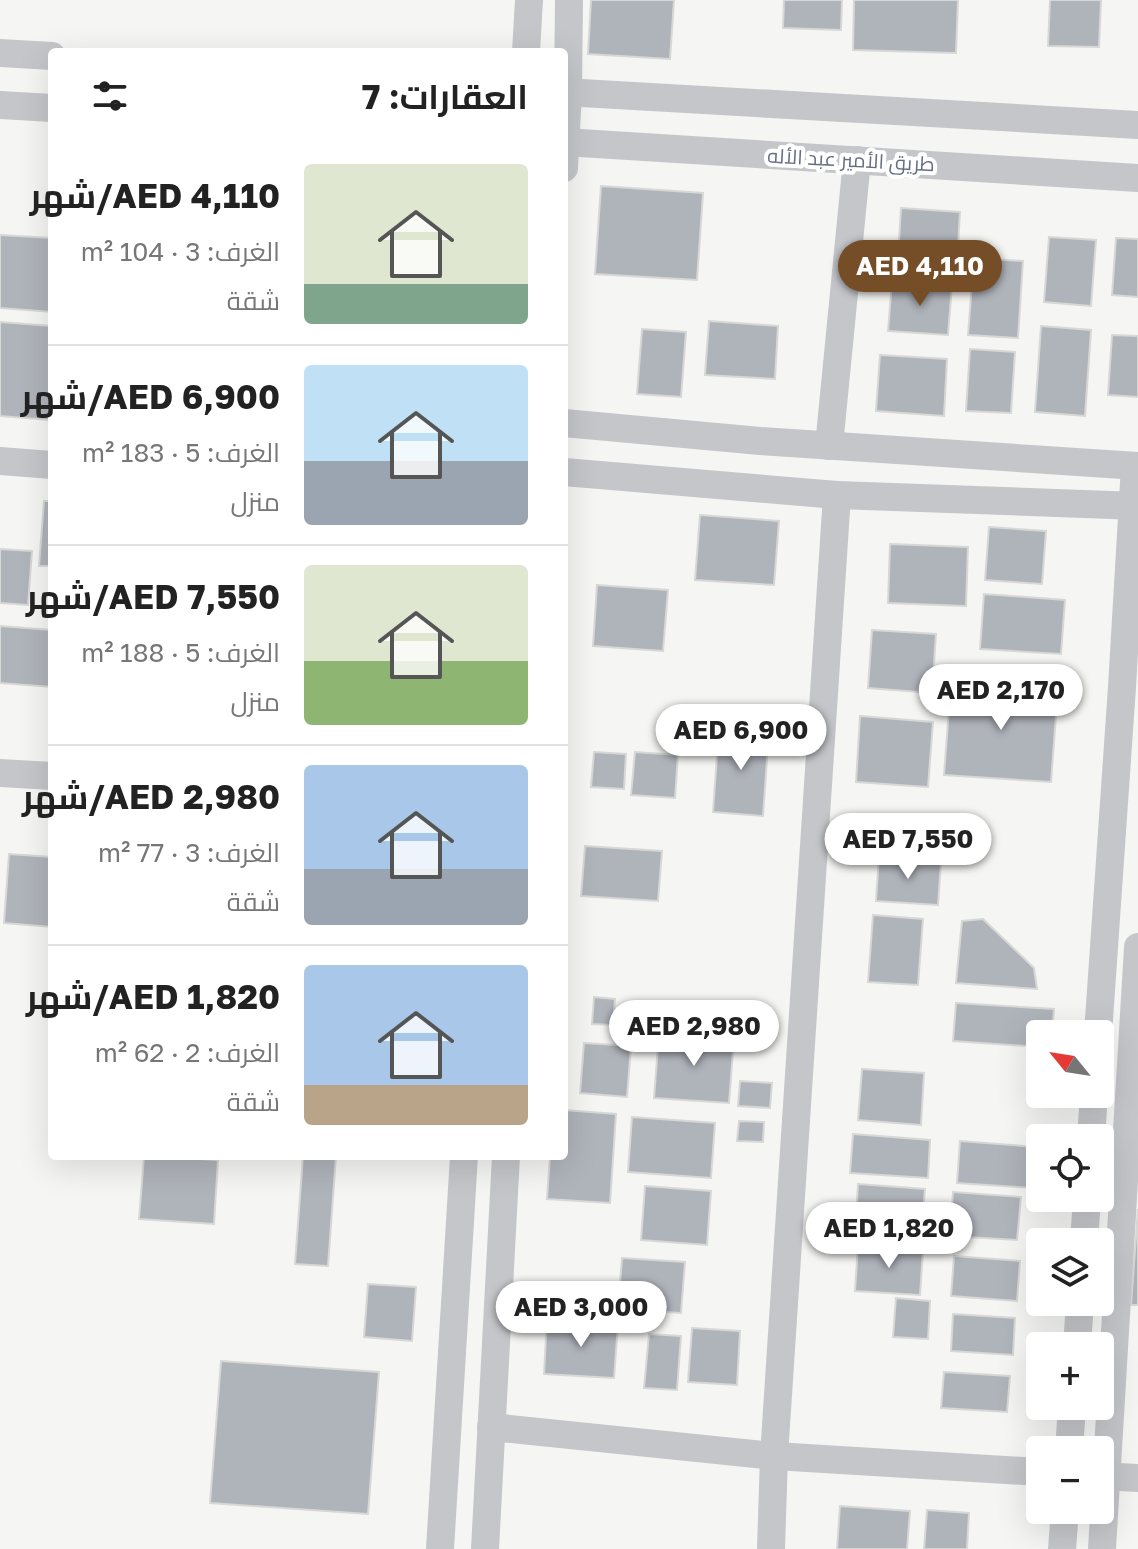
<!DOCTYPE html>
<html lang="ar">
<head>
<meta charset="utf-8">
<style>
	body { margin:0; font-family:"Golos Text",Cairo,sans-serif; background:#f6f6f6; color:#222; direction:rtl; height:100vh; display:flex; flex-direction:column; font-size:30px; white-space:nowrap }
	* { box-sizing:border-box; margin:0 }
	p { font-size:26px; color:#767676 }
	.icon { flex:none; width:44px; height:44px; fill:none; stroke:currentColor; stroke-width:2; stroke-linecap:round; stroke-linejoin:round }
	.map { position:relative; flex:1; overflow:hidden; direction:ltr }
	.side { position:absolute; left:48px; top:48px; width:520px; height:1112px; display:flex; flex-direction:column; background:#fff; border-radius:8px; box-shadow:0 8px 32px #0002; direction:rtl }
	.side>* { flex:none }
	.needle { width:52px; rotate:300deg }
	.tools { position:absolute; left:1026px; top:1020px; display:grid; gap:16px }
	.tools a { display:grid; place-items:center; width:88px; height:88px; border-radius:8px; background:#fff; box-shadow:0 8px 32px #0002; font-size:40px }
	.price { position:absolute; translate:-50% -68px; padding:0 18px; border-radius:28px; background:#fff; color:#222; font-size:26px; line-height:52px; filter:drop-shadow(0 2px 4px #0008) }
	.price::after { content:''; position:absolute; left:50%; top:48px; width:24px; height:18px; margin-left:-12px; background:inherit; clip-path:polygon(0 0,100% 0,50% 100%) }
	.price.on { background:#754e28; color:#fff }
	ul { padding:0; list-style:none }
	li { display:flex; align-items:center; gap:24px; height:200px; padding:0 40px }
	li+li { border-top:2px solid #e0e0e0 }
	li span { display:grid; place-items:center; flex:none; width:224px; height:160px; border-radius:8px; color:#555 }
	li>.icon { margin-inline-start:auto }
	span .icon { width:96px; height:96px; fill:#fffc; stroke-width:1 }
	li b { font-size:34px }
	h2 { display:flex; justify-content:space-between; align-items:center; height:96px; padding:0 40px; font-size:34px }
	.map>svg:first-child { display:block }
	.building { fill:#afb3ba; stroke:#d7d7d5; stroke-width:2 }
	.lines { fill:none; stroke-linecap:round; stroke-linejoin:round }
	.minor { stroke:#c4c6ca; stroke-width:28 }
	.labels { text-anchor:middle; stroke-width:8; stroke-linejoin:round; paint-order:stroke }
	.street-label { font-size:20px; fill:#666f82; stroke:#fff }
</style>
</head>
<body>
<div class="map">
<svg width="1138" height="1549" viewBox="0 0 1138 1549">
	<rect width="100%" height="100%" fill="#f5f6f3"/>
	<!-- building -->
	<g class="building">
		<path d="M 591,0 L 674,0 L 670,59 L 588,54 Z"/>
		<path d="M 784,0 L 842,0 L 841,30 L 783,28 Z"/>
		<path d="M 854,0 L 958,0 L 956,53 L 853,50 Z"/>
		<path d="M 1050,0 L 1101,0 L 1099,47 L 1048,46 Z"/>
		<path d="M 601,186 L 703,193 L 697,280 L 595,274 Z"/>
		<path d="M 901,208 L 960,212 L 957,262 L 898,258 Z"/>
		<path d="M 0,235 L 52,238 L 52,312 L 0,308 Z"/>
		<path d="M 1049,237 L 1096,240 L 1091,306 L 1044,302 Z"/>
		<path d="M 1116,238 L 1138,239 L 1138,297 L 1112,295 Z"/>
		<path d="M 974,258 L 1023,261 L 1018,338 L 968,335 Z"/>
		<path d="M 892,282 L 952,285 L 948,335 L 888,331 Z"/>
		<path d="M 709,321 L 778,326 L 775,379 L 705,375 Z"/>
		<path d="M 0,322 L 52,326 L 52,377 L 49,420 L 0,416 Z"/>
		<path d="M 1041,326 L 1091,330 L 1085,416 L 1035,412 Z"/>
		<path d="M 642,329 L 686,332 L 681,397 L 637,394 Z"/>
		<path d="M 1112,335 L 1138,336 L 1138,397 L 1108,395 Z"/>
		<path d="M 970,349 L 1015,352 L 1011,413 L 966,411 Z"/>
		<path d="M 880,355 L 947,359 L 944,416 L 876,411 Z"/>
		<path d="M 44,501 L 52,501 L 52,566 L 39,566 Z"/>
		<path d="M 700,515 L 779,521 L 774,585 L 695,580 Z"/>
		<path d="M 989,527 L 1046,531 L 1042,584 L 985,580 Z"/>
		<path d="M 890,544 L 968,547 L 966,606 L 888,603 Z"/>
		<path d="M 0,549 L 32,551 L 28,605 L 0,603 Z"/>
		<path d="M 597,585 L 668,590 L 663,651 L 593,646 Z"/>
		<path d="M 984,594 L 1065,600 L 1061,654 L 980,649 Z"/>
		<path d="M 0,626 L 52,630 L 52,687 L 0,683 Z"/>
		<path d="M 872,630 L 936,634 L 932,693 L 868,688 Z"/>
		<path d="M 951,682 L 1058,689 L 1051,782 L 944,775 Z"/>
		<path d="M 860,716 L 933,722 L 928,787 L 856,782 Z"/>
		<path d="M 719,727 L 769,731 L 763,816 L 713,812 Z"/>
		<path d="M 594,752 L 626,754 L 624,789 L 591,787 Z"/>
		<path d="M 635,752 L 678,755 L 675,798 L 631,795 Z"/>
		<path d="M 585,846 L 662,851 L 658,901 L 581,896 Z"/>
		<path d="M 9,854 L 52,857 L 52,927 L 4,923 Z"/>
		<path d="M 879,856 L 941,861 L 938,905 L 876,901 Z"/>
		<path d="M 873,915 L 923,919 L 918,985 L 868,982 Z"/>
		<path d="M 983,919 L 1034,968 L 1037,989 L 956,983 L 962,921 Z"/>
		<path d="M 594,997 L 615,999 L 613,1025 L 592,1024 Z"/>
		<path d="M 956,1003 L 1054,1009 L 1052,1034 L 1040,1034 L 1040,1047 L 953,1041 Z"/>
		<path d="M 659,1033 L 734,1038 L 729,1103 L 654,1098 Z"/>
		<path d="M 584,1043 L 631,1046 L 627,1097 L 580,1093 Z"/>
		<path d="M 862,1069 L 924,1073 L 921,1125 L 858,1120 Z"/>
		<path d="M 740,1081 L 772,1083 L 770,1108 L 738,1106 Z"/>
		<path d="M 564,1110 L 616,1114 L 610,1203 L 547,1199 L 550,1156 L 564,1156 Z"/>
		<path d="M 632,1117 L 715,1123 L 711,1178 L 628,1172 Z"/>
		<path d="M 739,1121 L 764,1122 L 763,1142 L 737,1141 Z"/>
		<path d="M 853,1134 L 930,1140 L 928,1178 L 850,1173 Z"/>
		<path d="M 960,1141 L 1036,1147 L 1033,1188 L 957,1183 Z"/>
		<path d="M 144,1156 L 218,1160 L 214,1224 L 139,1219 Z"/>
		<path d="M 303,1156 L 336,1156 L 328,1266 L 295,1264 Z"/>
		<path d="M 858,1184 L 925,1189 L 921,1237 L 855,1232 Z"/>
		<path d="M 645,1186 L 711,1191 L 707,1245 L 641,1240 Z"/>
		<path d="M 953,1192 L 1021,1197 L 1017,1240 L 950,1236 Z"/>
		<path d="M 1138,1209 L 1138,1305 L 1131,1305 Z"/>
		<path d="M 858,1245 L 923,1250 L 920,1295 L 855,1291 Z"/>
		<path d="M 954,1256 L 1020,1261 L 1017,1301 L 951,1296 Z"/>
		<path d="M 622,1258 L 685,1262 L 681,1313 L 618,1309 Z"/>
		<path d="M 368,1284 L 416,1287 L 412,1341 L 364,1337 Z"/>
		<path d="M 896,1298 L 930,1301 L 928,1339 L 893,1337 Z"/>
		<path d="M 953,1314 L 1015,1318 L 1013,1355 L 951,1351 Z"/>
		<path d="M 547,1319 L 618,1324 L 614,1378 L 544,1374 Z"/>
		<path d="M 692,1328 L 740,1331 L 737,1385 L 688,1382 Z"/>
		<path d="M 649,1334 L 681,1336 L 677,1390 L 644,1388 Z"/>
		<path d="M 221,1361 L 379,1372 L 368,1514 L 210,1503 Z"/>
		<path d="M 944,1372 L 1010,1376 L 1007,1412 L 941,1408 Z"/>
		<path d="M 840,1506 L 910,1511 L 907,1549 L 837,1549 Z"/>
		<path d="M 927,1510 L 969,1513 L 967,1549 L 924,1549 Z"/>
	</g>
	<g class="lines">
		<!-- minor -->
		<g class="minor">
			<path d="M 526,52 L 529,0"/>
			<path d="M 0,53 L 52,56"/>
			<path d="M 564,92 L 1138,125"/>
			<path d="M 0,105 L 52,108"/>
			<path d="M 564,142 L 1138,178"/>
			<path d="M 564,168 L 568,92 L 569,0"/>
			<path d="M 564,423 L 760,441 L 1138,466"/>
			<path d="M 829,446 L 857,160"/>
			<path d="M 0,461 L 52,465"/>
			<path d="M 564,472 L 837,495 L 1138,506"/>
			<path d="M 0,773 L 52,776"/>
			<path d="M 1098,1034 L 1122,687 L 1135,466"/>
			<path d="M 1091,1138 L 1094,1094"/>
			<path d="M 1084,1242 L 1087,1198"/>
			<path d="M 1077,1346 L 1080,1302"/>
			<path d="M 491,1427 L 774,1456 L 1040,1472"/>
			<path d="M 1069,1450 L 1072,1406"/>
			<path d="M 1100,1476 L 1138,1478"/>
			<path d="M 440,1549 L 464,1156"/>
			<path d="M 485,1549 L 506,1156"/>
			<path d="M 771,1549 L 774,1456 L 837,495"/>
			<path d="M 1062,1549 L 1065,1510"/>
			<path d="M 1102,1549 L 1138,947"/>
		</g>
	</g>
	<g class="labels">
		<!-- street labels -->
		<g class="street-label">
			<text transform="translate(851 160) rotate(3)" y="7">طريق الأمير عبد الأله</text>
		</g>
	</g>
</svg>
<div class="tools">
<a><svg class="needle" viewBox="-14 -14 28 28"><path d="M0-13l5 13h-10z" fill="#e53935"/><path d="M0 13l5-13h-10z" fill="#767676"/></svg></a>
<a><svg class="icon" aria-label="locate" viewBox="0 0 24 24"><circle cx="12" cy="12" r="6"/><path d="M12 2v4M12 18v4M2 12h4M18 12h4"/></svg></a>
<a><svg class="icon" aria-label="layers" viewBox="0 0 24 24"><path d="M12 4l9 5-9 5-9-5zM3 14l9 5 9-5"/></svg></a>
<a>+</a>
<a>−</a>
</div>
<b class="price on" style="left:920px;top:308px">AED 4,110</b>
<b class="price" style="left:1001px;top:732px">AED 2,170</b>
<b class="price" style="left:741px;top:772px">AED 6,900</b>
<b class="price" style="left:908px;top:881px">AED 7,550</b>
<b class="price" style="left:694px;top:1068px">AED 2,980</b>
<b class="price" style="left:889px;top:1270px">AED 1,820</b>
<b class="price" style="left:581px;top:1349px">AED 3,000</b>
<section class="side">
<h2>العقارات: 7<svg class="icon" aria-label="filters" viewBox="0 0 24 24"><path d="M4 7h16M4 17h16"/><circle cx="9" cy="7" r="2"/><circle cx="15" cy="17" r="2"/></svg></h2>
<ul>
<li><span style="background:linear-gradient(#dfe7d0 75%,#7fa58c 0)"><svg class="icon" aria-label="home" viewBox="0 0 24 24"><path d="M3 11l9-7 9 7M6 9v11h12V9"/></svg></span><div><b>AED 4,110/شهر</b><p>الغرف: 3 · 104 m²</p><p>شقة</p></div></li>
<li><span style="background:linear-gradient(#bfe0f5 60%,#9aa5b1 0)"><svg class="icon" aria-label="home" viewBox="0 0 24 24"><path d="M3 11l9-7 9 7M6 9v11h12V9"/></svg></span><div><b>AED 6,900/شهر</b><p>الغرف: 5 · 183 m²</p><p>منزل</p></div></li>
<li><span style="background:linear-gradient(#dfe7d0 60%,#8fb573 0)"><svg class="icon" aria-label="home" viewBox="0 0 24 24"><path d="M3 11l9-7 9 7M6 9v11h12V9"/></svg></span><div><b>AED 7,550/شهر</b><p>الغرف: 5 · 188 m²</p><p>منزل</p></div></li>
<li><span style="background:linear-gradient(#a9c7e8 65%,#9aa5b1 0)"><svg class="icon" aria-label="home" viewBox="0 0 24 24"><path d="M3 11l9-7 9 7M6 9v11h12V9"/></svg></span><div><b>AED 2,980/شهر</b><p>الغرف: 3 · 77 m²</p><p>شقة</p></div></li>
<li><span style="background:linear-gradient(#a9c7e8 75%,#b9a48a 0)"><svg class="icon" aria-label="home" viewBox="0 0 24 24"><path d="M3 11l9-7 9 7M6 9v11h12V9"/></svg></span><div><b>AED 1,820/شهر</b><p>الغرف: 2 · 62 m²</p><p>شقة</p></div></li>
</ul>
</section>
</div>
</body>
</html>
